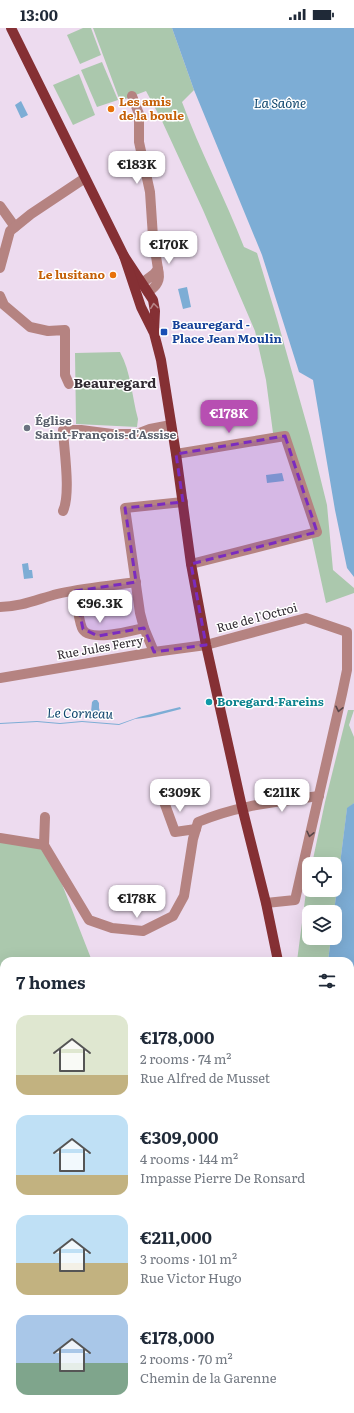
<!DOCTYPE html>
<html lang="en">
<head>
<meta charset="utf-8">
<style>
	body { margin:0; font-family:Literata,serif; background:#f6f6f7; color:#1f2937; height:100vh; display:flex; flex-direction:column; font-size:15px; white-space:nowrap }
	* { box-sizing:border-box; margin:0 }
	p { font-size:13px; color:#747a83 }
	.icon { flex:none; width:22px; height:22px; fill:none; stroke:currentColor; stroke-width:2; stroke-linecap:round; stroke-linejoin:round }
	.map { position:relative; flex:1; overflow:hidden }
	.drawer { position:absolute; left:0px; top:929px; width:354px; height:456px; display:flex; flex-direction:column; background:#fff; border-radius:12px 12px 0 0; box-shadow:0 4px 16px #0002 }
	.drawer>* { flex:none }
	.tools { position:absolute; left:302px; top:829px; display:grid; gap:8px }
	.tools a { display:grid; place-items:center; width:40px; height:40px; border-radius:8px; background:#fff; box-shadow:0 4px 16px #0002; font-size:20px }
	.price { position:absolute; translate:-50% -34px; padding:0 9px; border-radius:8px; background:#fff; color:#222; font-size:13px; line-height:26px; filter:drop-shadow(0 1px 2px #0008) }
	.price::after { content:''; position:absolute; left:50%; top:24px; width:12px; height:9px; margin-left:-6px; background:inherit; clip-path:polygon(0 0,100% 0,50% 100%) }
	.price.current { background:#b74fb2; color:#fff }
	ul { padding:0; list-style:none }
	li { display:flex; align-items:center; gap:12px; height:100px; padding:0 16px }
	li span { display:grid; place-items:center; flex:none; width:112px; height:80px; border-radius:12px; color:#555 }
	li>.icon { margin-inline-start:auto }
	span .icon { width:48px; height:48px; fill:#fffc; stroke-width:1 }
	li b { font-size:17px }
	h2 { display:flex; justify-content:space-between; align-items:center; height:48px; padding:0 16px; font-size:17px }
	.status { display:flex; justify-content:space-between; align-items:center; height:28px; padding:0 20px; background:#fff; direction:ltr }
	.status svg { height:11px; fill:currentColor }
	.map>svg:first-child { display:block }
	.built { fill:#e3cde6 }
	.green { fill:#abc8ad }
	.water { fill:#7dadd5 }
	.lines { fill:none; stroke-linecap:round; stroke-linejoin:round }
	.minor { stroke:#b58381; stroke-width:10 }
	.major { stroke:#853034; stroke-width:10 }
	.oneway { stroke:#b68385 }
	.oneway2 { stroke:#584549 }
	.marked { fill:#7b2cbf; fill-opacity:0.2; stroke:#7b2cbf; stroke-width:3; stroke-dasharray:8 5; stroke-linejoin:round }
	.food-dot { fill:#e8710a; stroke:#fff; stroke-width:1.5 }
	.transit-dot { fill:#1a4fb4; stroke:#fff; stroke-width:1.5 }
	.worship-dot { fill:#6b7280; stroke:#fff; stroke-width:1.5 }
	.culture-dot { fill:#0f9aa8; stroke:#fff; stroke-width:1.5 }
	.labels { text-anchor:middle; stroke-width:3; stroke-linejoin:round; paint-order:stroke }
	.food-label { font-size:12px; font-weight:bold; fill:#c56008; stroke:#fff; text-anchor:start }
	.transit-label { font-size:12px; font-weight:bold; fill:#164399; stroke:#fff; text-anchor:start }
	.worship-label { font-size:12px; font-weight:bold; fill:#5b616d; stroke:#fff; text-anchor:start }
	.street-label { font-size:12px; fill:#302a31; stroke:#fff }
	.culture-label { font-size:12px; font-weight:bold; fill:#0d838f; stroke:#fff; text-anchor:start }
	.water-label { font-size:13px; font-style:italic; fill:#10476e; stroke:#fff }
	.quarter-label { font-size:14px; font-weight:bold; fill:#302a31; stroke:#fff }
</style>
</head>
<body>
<div class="status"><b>13:00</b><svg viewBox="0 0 49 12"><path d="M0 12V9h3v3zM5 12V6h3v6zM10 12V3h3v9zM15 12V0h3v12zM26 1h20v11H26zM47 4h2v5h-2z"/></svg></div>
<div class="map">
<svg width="354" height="1385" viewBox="0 0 354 1385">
	<rect width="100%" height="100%" fill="#eddbef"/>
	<!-- built -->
	<path class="built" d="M 0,1032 L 4,1040 L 4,1381 L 37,1381 L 37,1385 L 0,1385 Z"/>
	<!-- green -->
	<g class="green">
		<path d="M 83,0 L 91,0 L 101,27 L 80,36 L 67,7 Z"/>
		<path d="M 93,0 L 172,0 L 194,62 L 182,74 C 200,123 225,170 244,219 L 257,225 L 277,291 L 310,408 L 327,477 L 333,542 L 354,560 L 354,565 L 326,575 L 311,506 L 317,504 L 285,408 L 273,405 L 266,352 L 255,303 L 203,182 L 162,93 L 146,63 L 120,73 Z"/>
		<path d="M 102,34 L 118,72 L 97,79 L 81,42 Z"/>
		<path d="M 79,46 L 95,87 L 73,97 L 53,57 Z"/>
		<path d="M 120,324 C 131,344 132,369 138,391 L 137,399 L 76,396 L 75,325 Z"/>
		<path d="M 348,682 L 354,682 L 349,697 L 354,709 L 354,775 L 347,781 L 334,884 L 309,884 L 309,910 L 331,910 L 328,933 L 297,933 L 306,864 L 309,849 L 309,862 L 335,862 L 335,836 L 312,836 L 325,774 Z"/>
		<path d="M 0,810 L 45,821 L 60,851 L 92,933 L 4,933 L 4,1040 L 0,1032 Z"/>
		<path d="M 350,1121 L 354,1140 L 354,1385 L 37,1385 L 37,1381 L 350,1381 Z"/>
	</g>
	<!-- water -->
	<g class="water">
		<path d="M 172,0 L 354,0 L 354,549 L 347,540 L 335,482 L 313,352 L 299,344 L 262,227 L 194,62 Z"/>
		<path d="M 21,73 L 28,87 L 22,90 L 21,90 L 15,77 Z"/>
		<path d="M 187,259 L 191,279 L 183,281 L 178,261 Z"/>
		<path d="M 282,445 L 284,453 L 267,455 L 266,447 Z"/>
		<path d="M 28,535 L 29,542 L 32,542 L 33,550 L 24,551 L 22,536 Z"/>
		<path d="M 94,672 L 97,672 L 99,675 L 99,680 L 100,684 L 97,687 L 93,686 L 91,684 L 92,674 Z"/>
		<path d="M 180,679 L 181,681 L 150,689 L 135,691 L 119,697 L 82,694 L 60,696 L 37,694 L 0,696 L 0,695 L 37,693 L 60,695 L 82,693 L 119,696 L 139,689 Z"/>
		<path d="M 354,775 L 354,1140 L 350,1121 L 350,933 L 328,933 L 331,910 L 335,910 L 334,884 L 347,780 Z"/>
	</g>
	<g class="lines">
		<!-- minor -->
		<g class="minor">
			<path d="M 132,68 L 139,86 L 139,114 L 150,164 L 153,209 L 158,241"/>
			<path d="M 0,178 L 15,199"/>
			<path d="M 0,240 L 10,203 L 31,186 L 85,150"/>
			<path d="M 142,255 L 154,246 L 158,241 C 161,252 157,258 148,264"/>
			<path d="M 0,268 L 4,277 L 30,299 L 48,303 L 65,302 L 65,347 L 69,356"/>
			<path d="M 176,426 L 285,408 L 317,504 L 191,536"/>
			<path d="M 63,483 C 71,466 64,422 63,402 L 81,402 L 112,406 L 137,406 L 150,401 L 171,397"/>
			<path d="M 75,563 C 77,574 78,590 82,600 C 88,615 131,603 144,600"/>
			<path d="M 0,579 C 20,579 38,571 57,566 C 82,560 110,558 136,554"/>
			<path d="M 154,624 L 144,600 L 140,585 L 125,480 L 183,474"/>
			<path d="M 0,650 L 154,624 L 206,617 L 306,590 L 347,604 L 347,642 L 342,666 L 295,872 L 266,875"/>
			<path d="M 163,771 L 175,804 L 196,801"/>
			<path d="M 0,810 L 44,817 L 89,892 L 112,900 L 143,903 L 173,888 L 184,868 L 193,811 L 198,794 C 238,777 276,774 319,768"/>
			<path d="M 44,817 L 45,789"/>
		</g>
		<!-- major -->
		<g class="major">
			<path d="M 11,0 L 124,228 L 153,272 L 155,283 L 154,303"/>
			<path d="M 124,228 L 141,279 L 154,305 L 161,332 L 176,426 L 191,536 L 206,617 L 242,779 L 266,875 L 278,933"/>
			<path d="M 350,1328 L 354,1347"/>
		</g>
	</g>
	<!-- one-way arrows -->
	<defs><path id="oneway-chevron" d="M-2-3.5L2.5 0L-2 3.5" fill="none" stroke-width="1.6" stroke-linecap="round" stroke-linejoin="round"/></defs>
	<use class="oneway" href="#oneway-chevron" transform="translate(154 278) rotate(-97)"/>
	<g class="oneway2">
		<use href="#oneway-chevron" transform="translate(339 681) rotate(102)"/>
		<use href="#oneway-chevron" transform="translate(310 806) rotate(103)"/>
	</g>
	<!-- marked area -->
	<path class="marked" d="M 285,408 L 317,504 L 191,536 L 206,617 L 154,624 L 144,600 L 98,608 L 83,601 L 75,563 L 136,554 L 125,480 L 183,474 L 176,426 Z"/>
	<!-- markers -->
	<g class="food-dot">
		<circle cx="111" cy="81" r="4"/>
		<circle cx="113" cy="247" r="4"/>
	</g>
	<rect class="transit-dot" x="160" y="300" width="8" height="8" rx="2"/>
	<circle class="worship-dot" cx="27" cy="400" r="4"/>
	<circle class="culture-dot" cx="209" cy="674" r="4"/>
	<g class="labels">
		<!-- food labels -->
		<g class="food-label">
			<text x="119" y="78">Les amis<tspan x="119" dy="14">de la boule</tspan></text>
			<text x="105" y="251" text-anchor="end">Le lusitano</text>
		</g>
		<!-- transit labels -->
		<g class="transit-label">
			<text x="172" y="301">Beauregard -<tspan x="172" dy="14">Place Jean Moulin</tspan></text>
		</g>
		<!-- worship labels -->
		<g class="worship-label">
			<text x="35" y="397">Église<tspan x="35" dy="14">Saint-François-d'Assise</tspan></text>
		</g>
		<!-- street labels -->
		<g class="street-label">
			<text transform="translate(257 590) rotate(-15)" y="4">Rue de l'Octroi</text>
			<text transform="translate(100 620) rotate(-10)" y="4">Rue Jules Ferry</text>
		</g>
		<!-- culture labels -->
		<g class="culture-label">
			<text x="217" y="678">Boregard-Fareins</text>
		</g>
		<!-- water labels -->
		<g class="water-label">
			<text x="280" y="80">La Saône</text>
			<text transform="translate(80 685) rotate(1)" y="5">Le Corneau</text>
		</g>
		<!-- quarter labels -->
		<g class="quarter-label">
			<text x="115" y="360">Beauregard</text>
		</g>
	</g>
</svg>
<div class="tools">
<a><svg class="icon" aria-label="locate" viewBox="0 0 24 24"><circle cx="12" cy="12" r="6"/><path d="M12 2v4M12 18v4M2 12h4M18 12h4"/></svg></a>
<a><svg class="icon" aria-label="layers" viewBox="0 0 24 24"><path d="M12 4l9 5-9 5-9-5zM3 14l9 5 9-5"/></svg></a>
</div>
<b class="price" style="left:137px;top:157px">€183K</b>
<b class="price" style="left:169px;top:237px">€170K</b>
<b class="price current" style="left:229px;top:406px">€178K</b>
<b class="price" style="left:100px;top:596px">€96.3K</b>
<b class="price" style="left:180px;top:785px">€309K</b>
<b class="price" style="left:282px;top:785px">€211K</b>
<b class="price" style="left:137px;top:891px">€178K</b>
<section class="drawer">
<h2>7 homes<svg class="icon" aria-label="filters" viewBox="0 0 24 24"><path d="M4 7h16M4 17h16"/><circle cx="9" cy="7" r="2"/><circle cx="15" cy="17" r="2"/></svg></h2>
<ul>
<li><span style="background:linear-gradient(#dfe7d0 75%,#c2b280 0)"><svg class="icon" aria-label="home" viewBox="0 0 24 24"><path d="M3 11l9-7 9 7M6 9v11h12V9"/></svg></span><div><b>€178,000</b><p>2 rooms · 74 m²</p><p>Rue Alfred de Musset</p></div></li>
<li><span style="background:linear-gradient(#bfe0f5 75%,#c2b280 0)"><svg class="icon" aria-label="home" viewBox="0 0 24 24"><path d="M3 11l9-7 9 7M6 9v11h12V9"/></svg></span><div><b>€309,000</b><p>4 rooms · 144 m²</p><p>Impasse Pierre De Ronsard</p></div></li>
<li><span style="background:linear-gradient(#bfe0f5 60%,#c2b280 0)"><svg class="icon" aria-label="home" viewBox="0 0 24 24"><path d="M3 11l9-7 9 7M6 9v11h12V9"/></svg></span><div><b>€211,000</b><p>3 rooms · 101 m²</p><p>Rue Victor Hugo</p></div></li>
<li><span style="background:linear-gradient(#a9c7e8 60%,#7fa58c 0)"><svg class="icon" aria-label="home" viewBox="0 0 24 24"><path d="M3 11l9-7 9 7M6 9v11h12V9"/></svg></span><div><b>€178,000</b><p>2 rooms · 70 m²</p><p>Chemin de la Garenne</p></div></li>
</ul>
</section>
</div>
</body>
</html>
